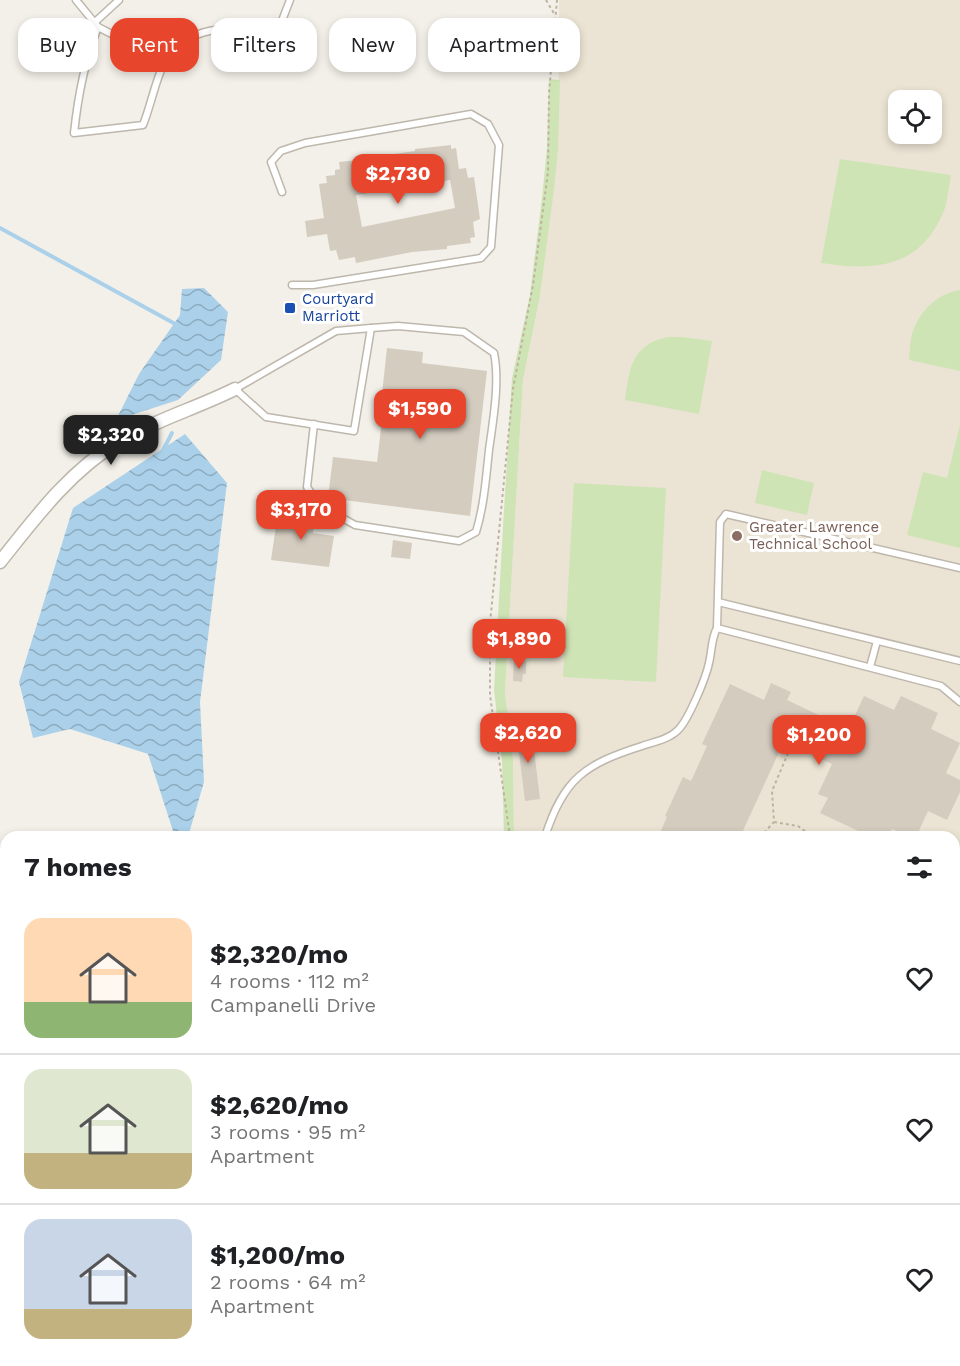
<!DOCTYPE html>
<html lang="en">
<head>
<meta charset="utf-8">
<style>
	body { margin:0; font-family:"Work Sans",sans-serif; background:#f2f2f2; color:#202124; height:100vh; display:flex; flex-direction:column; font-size:22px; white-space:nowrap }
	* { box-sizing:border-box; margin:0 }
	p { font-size:20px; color:#757577 }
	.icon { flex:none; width:33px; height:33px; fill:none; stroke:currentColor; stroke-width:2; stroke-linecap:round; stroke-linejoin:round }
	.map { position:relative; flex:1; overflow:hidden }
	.drawer { position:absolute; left:0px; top:831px; width:960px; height:536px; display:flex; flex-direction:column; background:#fff; border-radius:18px 18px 0 0; box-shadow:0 3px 9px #0003 }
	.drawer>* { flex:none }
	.guide { position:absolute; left:18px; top:18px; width:600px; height:54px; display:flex; gap:12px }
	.fabs { position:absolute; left:888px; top:90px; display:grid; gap:12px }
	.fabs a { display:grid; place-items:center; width:54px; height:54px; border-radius:12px; background:#fff; box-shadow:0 3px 9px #0003; font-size:30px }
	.price { position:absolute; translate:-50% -51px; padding:0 14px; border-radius:12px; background:#e8462c; color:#fff; font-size:20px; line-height:39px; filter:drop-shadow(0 2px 3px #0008) }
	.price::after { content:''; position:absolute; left:50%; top:36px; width:18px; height:14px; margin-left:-9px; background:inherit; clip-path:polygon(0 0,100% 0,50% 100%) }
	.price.current { background:#222; color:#fff }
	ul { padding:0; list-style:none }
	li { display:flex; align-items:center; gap:18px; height:150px; padding:0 24px }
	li+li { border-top:2px solid #e0e0e0 }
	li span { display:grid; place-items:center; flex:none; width:168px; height:120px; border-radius:18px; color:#555 }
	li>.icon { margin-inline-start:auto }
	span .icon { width:72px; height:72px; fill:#fffc; stroke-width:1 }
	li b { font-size:26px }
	h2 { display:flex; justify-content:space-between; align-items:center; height:72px; padding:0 24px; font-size:26px }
	.pill { padding:0 21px; border-radius:18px; background:#fff; box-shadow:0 3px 9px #0003; font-size:21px; line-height:54px }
	.pill.current { background:#e8462c; color:#fff }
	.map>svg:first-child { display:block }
	.education { fill:#ebe4d4; fill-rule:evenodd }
	.park { fill:#cfe4b5 }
	.water { fill:url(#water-waves) }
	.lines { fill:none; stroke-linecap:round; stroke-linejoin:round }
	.stream { stroke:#abd1ea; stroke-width:4 }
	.building { fill:#d4ccbf; fill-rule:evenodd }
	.lane-casing { stroke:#beb7ac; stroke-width:9 }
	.street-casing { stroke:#beb7ac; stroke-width:15 }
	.secondary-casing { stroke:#cfc19c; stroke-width:20 }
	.path { stroke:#beb39f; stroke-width:2; stroke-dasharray:3 3; stroke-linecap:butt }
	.lane { stroke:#fff; stroke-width:6 }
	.street { stroke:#fff; stroke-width:12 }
	.secondary { stroke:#faefcc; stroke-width:16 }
	.transit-dot { fill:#1a4fb4; stroke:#fff; stroke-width:2 }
	.education-dot { fill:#8d6e63; stroke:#fff; stroke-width:2 }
	.labels { text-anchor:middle; stroke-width:6; stroke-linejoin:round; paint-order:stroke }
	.transit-label { font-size:15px; fill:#164399; stroke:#fff; text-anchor:start }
	.education-label { font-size:15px; fill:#785e54; stroke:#fff; text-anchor:start }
</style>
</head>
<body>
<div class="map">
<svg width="960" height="1366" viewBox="0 0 960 1366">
	<defs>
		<pattern id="water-waves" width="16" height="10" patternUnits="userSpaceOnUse" patternTransform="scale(1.5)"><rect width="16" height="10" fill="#abd1ea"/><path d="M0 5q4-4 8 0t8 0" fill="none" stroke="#8dabbf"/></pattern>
	</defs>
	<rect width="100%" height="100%" fill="#f3f0e9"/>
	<!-- education -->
	<path class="education" d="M 559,0 L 960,0 L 960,922 L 954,944 L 954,837 L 514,837 L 513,760 L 505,693 L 523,380 L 540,296 L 558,150 ZM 898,100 L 932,100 L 932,134 L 898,134 Z"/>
	<!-- park -->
	<g class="park">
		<path d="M 549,79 L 560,80 L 558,150 L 554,189 L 540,296 L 523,380 L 505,693 L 513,760 L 514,837 L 504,837 L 502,761 L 494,690 L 503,526 L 512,378 L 530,295 L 542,198 L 547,148 Z"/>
		<path d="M 840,159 L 951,175 C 949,186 948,197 945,208 C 943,214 940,219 937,225 C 912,270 867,270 821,263 Z"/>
		<path d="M 960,290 L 960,371 L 909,360 C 910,350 910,337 914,328 C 923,308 939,293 960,290 Z"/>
		<path d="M 667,337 L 682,337 L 712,341 L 699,414 L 625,400 C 629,368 632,345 667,337 Z"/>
		<path d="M 960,425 L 960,548 L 907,535 L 923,472 L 947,478 Z"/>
		<path d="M 762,470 L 814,483 L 807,515 L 755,503 Z"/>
		<path d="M 574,483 L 666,488 L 656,682 L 563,677 Z"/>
		<path d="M 0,957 L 6,976 L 6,1147 L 0,1130 Z"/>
		<path d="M 32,1360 L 125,1361 L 126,1366 L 31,1366 Z"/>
	</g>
	<!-- water -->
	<g class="water">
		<path d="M 204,288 L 228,312 L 221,360 L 178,400 L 116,420 L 139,374 L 180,315 L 182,289 Z"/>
		<path d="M 185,434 L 227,483 L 200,702 L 204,782 L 188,837 L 175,837 L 148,754 L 70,729 L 33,738 L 19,682 L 73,508 Z"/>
	</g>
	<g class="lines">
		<!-- stream -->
		<g class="stream">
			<path d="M 0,228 L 179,326"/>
			<path d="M 162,452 L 172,433"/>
		</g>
	</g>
	<!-- building -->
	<g class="building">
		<path d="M 451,145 L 451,149 L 456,148 L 459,169 L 466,168 L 468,178 L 474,177 L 480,219 L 473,222 L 475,237 L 470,238 L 471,243 L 447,246 L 447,249 L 412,252 L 356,263 L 355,257 L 339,260 L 336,250 L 330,251 L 327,234 L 307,237 L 305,221 L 324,218 L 319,184 L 327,183 L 326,176 L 335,175 L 335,170 L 340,169 L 339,162 L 395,156 L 394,154 L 415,151 L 415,149 ZM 450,180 L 455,208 L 362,227 L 356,195 Z"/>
		<path d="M 387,348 L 423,352 L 422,363 L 487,371 L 470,516 L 328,498 L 333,457 L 377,462 L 384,404 L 381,403 Z"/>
		<path d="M 278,512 L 315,516 L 313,533 L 334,536 L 329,567 L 271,560 Z"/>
		<path d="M 393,540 L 412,543 L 410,559 L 391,557 Z"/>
		<path d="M 514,660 L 526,661 L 526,674 L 523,674 L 522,682 L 513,681 Z"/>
		<path d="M 771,683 L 791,692 L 787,700 L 829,720 L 831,716 L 850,726 L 864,696 L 894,710 L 901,696 L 938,713 L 931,729 L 960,743 L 946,773 L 960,780 L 960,792 L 947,820 L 928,811 L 916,837 L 909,837 L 892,829 L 888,837 L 871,837 L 820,813 L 828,798 L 818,794 L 832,764 L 813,755 L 815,749 L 787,735 L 740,837 L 658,837 L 667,817 L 665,816 L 683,777 L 691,781 L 707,746 L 702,744 L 730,684 L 764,700 Z"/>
		<path d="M 531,726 L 540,799 L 525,801 L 516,729 Z"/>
	</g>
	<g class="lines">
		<!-- lane casing -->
		<g class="lane-casing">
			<g id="lane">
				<path d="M 76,0 L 98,27 L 164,61"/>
				<path d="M 95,22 L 119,0"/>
				<path d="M 98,27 C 84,62 78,96 74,133 L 143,125 C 151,105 155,82 164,63 C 166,59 169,55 172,52 C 199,22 241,28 278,31 L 290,0"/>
				<path d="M 282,192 L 271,162 L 281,151 L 305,143 L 471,114 L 488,124 L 499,145 L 491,247 L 481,258 L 313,285 L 292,285"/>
				<path d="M 371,328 L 354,431 L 266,417 L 235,389 L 336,331 Z"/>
				<path d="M 314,424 L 307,487 L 319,505 L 355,525 L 459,541 L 476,532 C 484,506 486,478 489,450 C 493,421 500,382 494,353 L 464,332 L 398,326 L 371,328"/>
				<path d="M 718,602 L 960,661"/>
				<path d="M 717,628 L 720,522 L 726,514 L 960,568"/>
				<path d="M 870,667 L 877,641"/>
				<path d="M 545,837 C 563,779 585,764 642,746 C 654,742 670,739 679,729 C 689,718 706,678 709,663 C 712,651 711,639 717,628 L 941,686 L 960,702"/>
				<path d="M 954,897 L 960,884"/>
			</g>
		</g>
		<!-- street casing -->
		<g class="street-casing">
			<g id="street">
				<path d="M 0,562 C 35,518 69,472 118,442 C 155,420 197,408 235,389"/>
				<path d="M 0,1170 L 6,1189"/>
				<path d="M 954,1300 L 960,1293"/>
				<path d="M 14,1366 L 14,1360"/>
			</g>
		</g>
		<!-- secondary casing -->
		<g class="secondary-casing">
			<g id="secondary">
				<path d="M 0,857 L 6,858"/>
				<path d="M 0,881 L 6,882"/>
				<path d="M 954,1325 L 960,1332"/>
				<path d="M 954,1350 L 960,1357"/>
				<path d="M 655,1360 L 658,1366"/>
			</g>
		</g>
		<!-- path -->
		<g class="path">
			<path d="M 546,0 L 555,15"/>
			<path d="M 774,822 L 798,826 L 813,837"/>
			<path d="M 510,837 L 490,695 L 490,623 L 513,389 L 533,285 L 548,172 L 549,93 L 557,0"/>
			<path d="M 760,837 L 774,822 L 772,791 L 794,739"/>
		</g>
		<!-- lane -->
		<use href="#lane" class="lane"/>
		<!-- street -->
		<use href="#street" class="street"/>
		<!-- secondary -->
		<use href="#secondary" class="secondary"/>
	</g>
	<!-- markers -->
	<rect class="transit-dot" x="284" y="302" width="12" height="12" rx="3"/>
	<circle class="education-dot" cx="737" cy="536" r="6"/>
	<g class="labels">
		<!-- transit labels -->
		<g class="transit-label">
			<text x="302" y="304">Courtyard<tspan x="302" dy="17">Marriott</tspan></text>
		</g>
		<!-- education labels -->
		<g class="education-label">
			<text x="749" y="532">Greater Lawrence<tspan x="749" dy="17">Technical School</tspan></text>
		</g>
	</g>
</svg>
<div class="fabs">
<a><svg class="icon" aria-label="locate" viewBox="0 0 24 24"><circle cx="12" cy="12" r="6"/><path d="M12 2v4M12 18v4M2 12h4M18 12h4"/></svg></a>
</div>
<b class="price" style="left:398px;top:205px">$2,730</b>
<b class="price" style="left:420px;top:440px">$1,590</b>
<b class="price current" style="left:111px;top:466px">$2,320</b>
<b class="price" style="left:301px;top:541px">$3,170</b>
<b class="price" style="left:519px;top:670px">$1,890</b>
<b class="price" style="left:528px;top:764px">$2,620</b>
<b class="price" style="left:819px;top:766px">$1,200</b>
<div class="guide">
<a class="pill">Buy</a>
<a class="pill current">Rent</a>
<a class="pill">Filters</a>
<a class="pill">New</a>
<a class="pill">Apartment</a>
</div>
<section class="drawer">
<h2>7 homes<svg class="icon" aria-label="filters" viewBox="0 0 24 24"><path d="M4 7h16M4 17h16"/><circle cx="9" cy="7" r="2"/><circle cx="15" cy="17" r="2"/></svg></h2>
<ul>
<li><span style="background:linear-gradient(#ffd9b3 70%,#8fb573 0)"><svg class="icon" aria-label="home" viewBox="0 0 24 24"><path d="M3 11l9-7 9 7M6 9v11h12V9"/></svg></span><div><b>$2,320/mo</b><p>4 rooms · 112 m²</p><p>Campanelli Drive</p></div><svg class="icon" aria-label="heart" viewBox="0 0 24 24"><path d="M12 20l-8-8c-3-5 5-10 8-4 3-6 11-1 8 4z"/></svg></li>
<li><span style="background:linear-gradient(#dfe7d0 70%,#c2b280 0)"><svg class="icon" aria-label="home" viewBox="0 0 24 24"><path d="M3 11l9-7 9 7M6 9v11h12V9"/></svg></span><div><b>$2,620/mo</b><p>3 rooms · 95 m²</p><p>Apartment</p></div><svg class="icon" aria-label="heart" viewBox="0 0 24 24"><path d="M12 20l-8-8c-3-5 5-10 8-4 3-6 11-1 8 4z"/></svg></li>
<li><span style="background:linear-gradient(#c9d6e8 75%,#c2b280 0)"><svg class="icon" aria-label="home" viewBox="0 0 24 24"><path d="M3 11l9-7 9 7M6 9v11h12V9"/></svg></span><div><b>$1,200/mo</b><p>2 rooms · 64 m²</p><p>Apartment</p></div><svg class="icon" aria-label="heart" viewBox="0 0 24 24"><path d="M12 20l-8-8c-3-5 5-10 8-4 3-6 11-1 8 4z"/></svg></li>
</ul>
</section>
</div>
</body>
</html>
